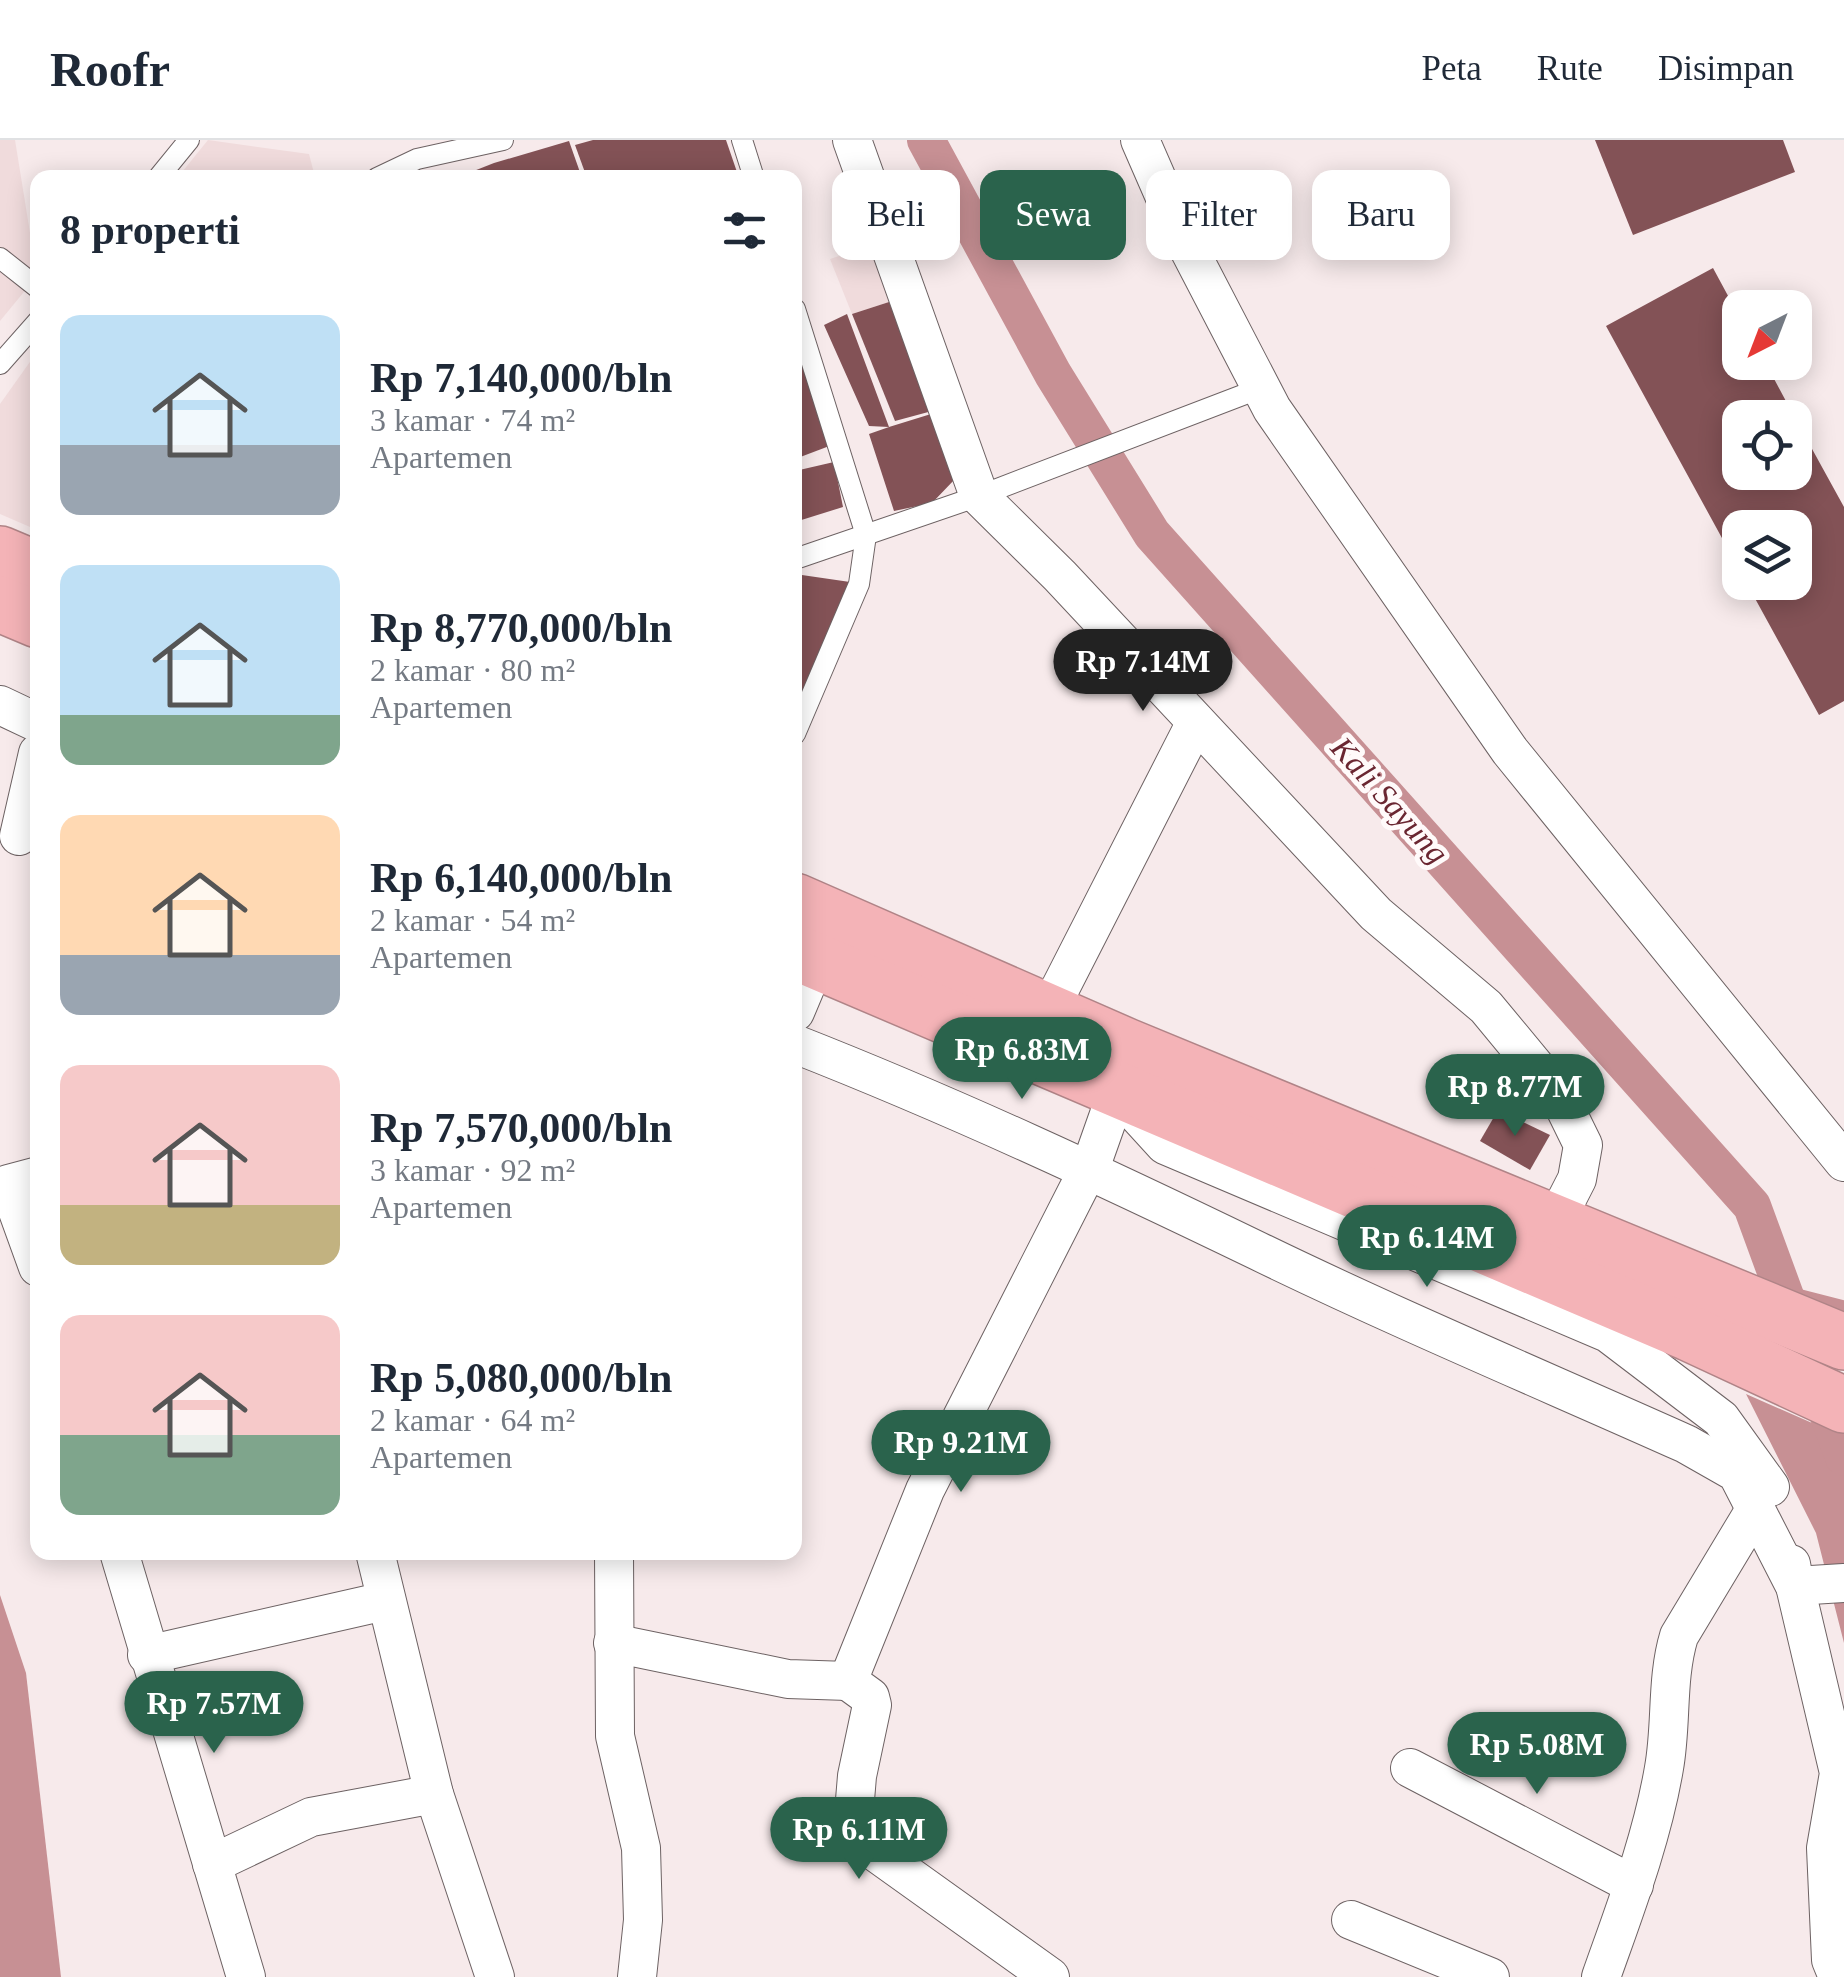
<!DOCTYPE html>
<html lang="id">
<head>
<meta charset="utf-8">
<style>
	body { margin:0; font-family:"Times New Roman",serif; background:#f6f6f7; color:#1f2937; height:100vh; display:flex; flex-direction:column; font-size:38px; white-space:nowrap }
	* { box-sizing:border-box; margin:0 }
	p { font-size:32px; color:#747a83 }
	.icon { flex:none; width:55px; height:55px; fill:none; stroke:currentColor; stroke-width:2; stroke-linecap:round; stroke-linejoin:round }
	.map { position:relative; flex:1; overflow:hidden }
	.sheet { position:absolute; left:30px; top:30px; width:772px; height:1390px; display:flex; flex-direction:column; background:#fff; border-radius:20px; box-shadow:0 5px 25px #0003 }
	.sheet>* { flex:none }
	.guide { position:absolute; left:832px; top:30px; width:860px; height:90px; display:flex; gap:20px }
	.needle { width:65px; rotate:222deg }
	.tools { position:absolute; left:1722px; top:150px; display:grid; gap:20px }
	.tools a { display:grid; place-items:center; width:90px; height:90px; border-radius:20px; background:#fff; box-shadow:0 5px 25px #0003; font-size:50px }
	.price { position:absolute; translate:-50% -85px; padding:0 22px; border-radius:35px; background:#2a634c; color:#fff; font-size:32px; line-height:65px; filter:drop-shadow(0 2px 5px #0008) }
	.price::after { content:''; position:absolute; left:50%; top:60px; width:30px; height:22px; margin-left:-15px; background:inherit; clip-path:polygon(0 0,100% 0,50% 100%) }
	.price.selected { background:#222; color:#fff }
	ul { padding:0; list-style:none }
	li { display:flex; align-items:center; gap:30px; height:250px; padding:0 30px }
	li span { display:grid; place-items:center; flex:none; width:280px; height:200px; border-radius:20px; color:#555 }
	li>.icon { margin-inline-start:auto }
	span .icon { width:120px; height:120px; fill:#fffc; stroke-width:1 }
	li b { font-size:42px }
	h2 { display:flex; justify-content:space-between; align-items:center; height:120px; padding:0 30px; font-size:42px }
	.chip { padding:0 35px; border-radius:20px; background:#fff; box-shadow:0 5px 25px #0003; font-size:35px; line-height:90px }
	.chip.selected { background:#2a634c; color:#fff }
	header { display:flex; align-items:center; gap:60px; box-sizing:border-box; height:140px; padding:0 50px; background:#fff; border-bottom:2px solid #e0e1e3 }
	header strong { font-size:48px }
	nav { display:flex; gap:55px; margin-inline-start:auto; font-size:35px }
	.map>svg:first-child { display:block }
	.built { fill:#f0dbdc }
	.water { fill:#c79094 }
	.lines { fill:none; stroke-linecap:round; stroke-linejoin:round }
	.stream { stroke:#c79094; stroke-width:11 }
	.canal { stroke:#c79094; stroke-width:38 }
	.building { fill:#835256 }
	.lane-casing { stroke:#6d6263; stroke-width:22 }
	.street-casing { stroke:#6d6263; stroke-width:40 }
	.highway-casing { stroke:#b08487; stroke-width:58 }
	.lane { stroke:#fff; stroke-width:20 }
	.street { stroke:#fff; stroke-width:38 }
	.highway { stroke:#f4b3b7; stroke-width:55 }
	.labels { text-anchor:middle; stroke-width:10; stroke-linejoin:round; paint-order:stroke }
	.water-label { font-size:32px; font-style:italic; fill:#6a2631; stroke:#fffafa }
</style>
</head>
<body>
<header>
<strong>Roofr</strong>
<nav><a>Peta</a><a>Rute</a><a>Disimpan</a></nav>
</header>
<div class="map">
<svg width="1844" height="1837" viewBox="0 0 1844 1837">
	<rect width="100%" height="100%" fill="#f7eaeb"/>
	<!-- built -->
	<g class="built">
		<path d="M 0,0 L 15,0 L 37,136 L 0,181 Z"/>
		<path d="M 208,0 L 309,14 L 315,37 L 178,37 Z"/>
		<path d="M 872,105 L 881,120 L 889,162 L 852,174 L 830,119 Z"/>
		<path d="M 37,212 L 37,390 L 0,374 L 0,264 Z"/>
	</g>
	<!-- water -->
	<g class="water">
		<path d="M 1746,1254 L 1844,1297 L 1844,1503 L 1816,1393 Z"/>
		<path d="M 0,1455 L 26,1533 L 61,1837 L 0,1837 Z"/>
	</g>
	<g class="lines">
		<!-- stream -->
		<path class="stream" d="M 1790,1152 L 1844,1166"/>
		<!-- canal -->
		<path class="canal" d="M 926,0 L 1053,234 L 1152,394 L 1752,1066 L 1844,1317"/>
	</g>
	<!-- building -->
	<g class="building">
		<path d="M 593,0 L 726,0 L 738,35 L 587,38 L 575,5 Z"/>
		<path d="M 1595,0 L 1783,0 L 1795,32 L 1633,95 Z"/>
		<path d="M 569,1 L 582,38 L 456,38 L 494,23 Z"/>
		<path d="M 1713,128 L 1740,178 L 1740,222 L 1765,222 L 1795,278 L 1740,278 L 1740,332 L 1795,332 L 1795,278 L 1844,367 L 1844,561 L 1819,575 L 1746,442 L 1795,442 L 1795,388 L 1740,388 L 1740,431 L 1606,186 Z"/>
		<path d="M 889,162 L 932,271 L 895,281 L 852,174 Z"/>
		<path d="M 847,174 L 889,287 L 931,274 L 955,339 L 932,363 L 894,371 L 869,294 L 889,287 L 869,286 L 824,185 Z"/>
		<path d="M 795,199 L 832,305 L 795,319 Z"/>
		<path d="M 834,322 L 843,367 L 795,382 L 795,331 Z"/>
		<path d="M 795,434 L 850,442 L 795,568 Z"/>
		<path d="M 1498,970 L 1550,995 L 1530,1030 L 1480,1001 Z"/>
	</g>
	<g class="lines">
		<!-- lane casing -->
		<g class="lane-casing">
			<g id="lane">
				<path d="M 742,0 L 754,38"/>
				<path d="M 158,38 L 189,0"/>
				<path d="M 377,38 L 417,19 L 503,0"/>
				<path d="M 0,118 L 38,148"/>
				<path d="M 795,169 L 866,395 L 859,444 L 795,594"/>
				<path d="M 0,224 L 38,181"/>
				<path d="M 795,419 L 979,356 L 1261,248"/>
			</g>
		</g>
		<!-- street casing -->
		<g class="street-casing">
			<g id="street">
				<path d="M 852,0 L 979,356 L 1060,436 L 1376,774 L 1486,867 L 1558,954 L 1583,1005 L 1577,1039 L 1555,1082"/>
				<path d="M 1140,0 L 1181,94 L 1272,269 L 1510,611 L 1844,1022"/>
				<path d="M 0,565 L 38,583"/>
				<path d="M 19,696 L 38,613"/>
				<path d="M 795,872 L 816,822"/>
				<path d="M 1048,872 L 1196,582"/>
				<path d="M 795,904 C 953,966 1105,1037 1258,1111 C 1398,1179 1543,1240 1686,1304 L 1737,1333 L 1795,1446 L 1839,1633 L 1826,1708 L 1831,1820 L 1838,1837"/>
				<path d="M 1123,959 L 1165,1005 L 1608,1193 L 1721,1279 L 1770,1347"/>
				<path d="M 38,1036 L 8,1044 L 38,1127"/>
				<path d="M 119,1412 L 246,1837"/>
				<path d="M 375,1412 L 434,1654 L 495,1837"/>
				<path d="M 614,1412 L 615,1596 L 641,1708 L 643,1780 L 637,1837"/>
				<path d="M 1791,1424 L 1795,1446 L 1844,1443"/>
				<path d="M 613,1503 L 788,1539 L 848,1541"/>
				<path d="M 147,1515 L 385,1461"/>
				<path d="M 1410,1628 L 1634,1745"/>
				<path d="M 212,1724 L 311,1677 L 434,1654"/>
				<path d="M 1351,1780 L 1490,1837"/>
				<path d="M 1050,1837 L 874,1711 L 853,1684 L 857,1636 L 872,1565 L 870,1557 L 848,1541 L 925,1350 L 1093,1020 L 1117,952"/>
				<path d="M 1601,1837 C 1625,1769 1652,1699 1664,1628 C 1672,1584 1666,1539 1679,1496 L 1756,1368"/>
			</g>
		</g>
		<!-- highway casing -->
		<g class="highway-casing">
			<g id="highway">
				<path d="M 0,414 L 38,430"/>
				<path d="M 0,464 L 38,480"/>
				<path d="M 795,761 L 1126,906 L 1844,1202"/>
				<path d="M 795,812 L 1689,1193 L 1844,1265"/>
			</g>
		</g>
		<!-- lane -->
		<use href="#lane" class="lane"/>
		<!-- street -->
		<use href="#street" class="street"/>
		<!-- highway -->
		<use href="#highway" class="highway"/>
	</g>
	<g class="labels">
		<!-- water labels -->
		<g class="water-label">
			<text transform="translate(1390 660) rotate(48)" y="11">Kali Sayung</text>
		</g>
	</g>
</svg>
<div class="tools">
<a><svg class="needle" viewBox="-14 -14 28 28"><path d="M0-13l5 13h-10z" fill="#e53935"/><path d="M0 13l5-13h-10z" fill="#747a83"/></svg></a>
<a><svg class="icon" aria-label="locate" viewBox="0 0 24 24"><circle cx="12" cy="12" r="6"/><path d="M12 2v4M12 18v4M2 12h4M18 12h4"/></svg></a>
<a><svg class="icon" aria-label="layers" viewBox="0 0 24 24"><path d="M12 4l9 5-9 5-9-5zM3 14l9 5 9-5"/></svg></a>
</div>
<b class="price selected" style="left:1143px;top:574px">Rp 7.14M</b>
<b class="price" style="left:1022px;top:962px">Rp 6.83M</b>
<b class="price" style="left:1515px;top:999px">Rp 8.77M</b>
<b class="price" style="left:1427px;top:1150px">Rp 6.14M</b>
<b class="price" style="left:961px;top:1355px">Rp 9.21M</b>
<b class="price" style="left:214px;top:1616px">Rp 7.57M</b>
<b class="price" style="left:1537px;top:1657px">Rp 5.08M</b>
<b class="price" style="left:859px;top:1742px">Rp 6.11M</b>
<div class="guide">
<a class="chip">Beli</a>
<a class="chip selected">Sewa</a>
<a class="chip">Filter</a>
<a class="chip">Baru</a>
</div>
<section class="sheet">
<h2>8 properti<svg class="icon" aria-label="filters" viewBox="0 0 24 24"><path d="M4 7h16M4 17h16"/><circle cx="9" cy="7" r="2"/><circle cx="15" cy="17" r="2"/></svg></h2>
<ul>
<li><span style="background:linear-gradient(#bfe0f5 65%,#9aa5b1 0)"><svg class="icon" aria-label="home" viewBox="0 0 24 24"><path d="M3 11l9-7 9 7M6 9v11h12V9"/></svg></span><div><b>Rp 7,140,000/bln</b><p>3 kamar · 74 m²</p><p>Apartemen</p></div></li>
<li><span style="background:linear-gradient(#bfe0f5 75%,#7fa58c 0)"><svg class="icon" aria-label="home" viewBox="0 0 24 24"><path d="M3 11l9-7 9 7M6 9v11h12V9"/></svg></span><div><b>Rp 8,770,000/bln</b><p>2 kamar · 80 m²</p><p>Apartemen</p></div></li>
<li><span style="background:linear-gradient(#ffd9b3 70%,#9aa5b1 0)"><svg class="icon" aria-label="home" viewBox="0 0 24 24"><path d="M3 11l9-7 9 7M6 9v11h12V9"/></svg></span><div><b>Rp 6,140,000/bln</b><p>2 kamar · 54 m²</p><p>Apartemen</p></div></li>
<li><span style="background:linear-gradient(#f6c9c9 70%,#c2b280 0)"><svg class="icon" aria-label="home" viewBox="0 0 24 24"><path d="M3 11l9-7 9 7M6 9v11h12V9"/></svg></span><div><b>Rp 7,570,000/bln</b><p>3 kamar · 92 m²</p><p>Apartemen</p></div></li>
<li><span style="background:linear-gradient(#f6c9c9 60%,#7fa58c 0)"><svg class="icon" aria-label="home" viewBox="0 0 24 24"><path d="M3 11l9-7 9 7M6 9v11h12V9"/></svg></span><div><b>Rp 5,080,000/bln</b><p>2 kamar · 64 m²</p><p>Apartemen</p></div></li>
</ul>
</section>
</div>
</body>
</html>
